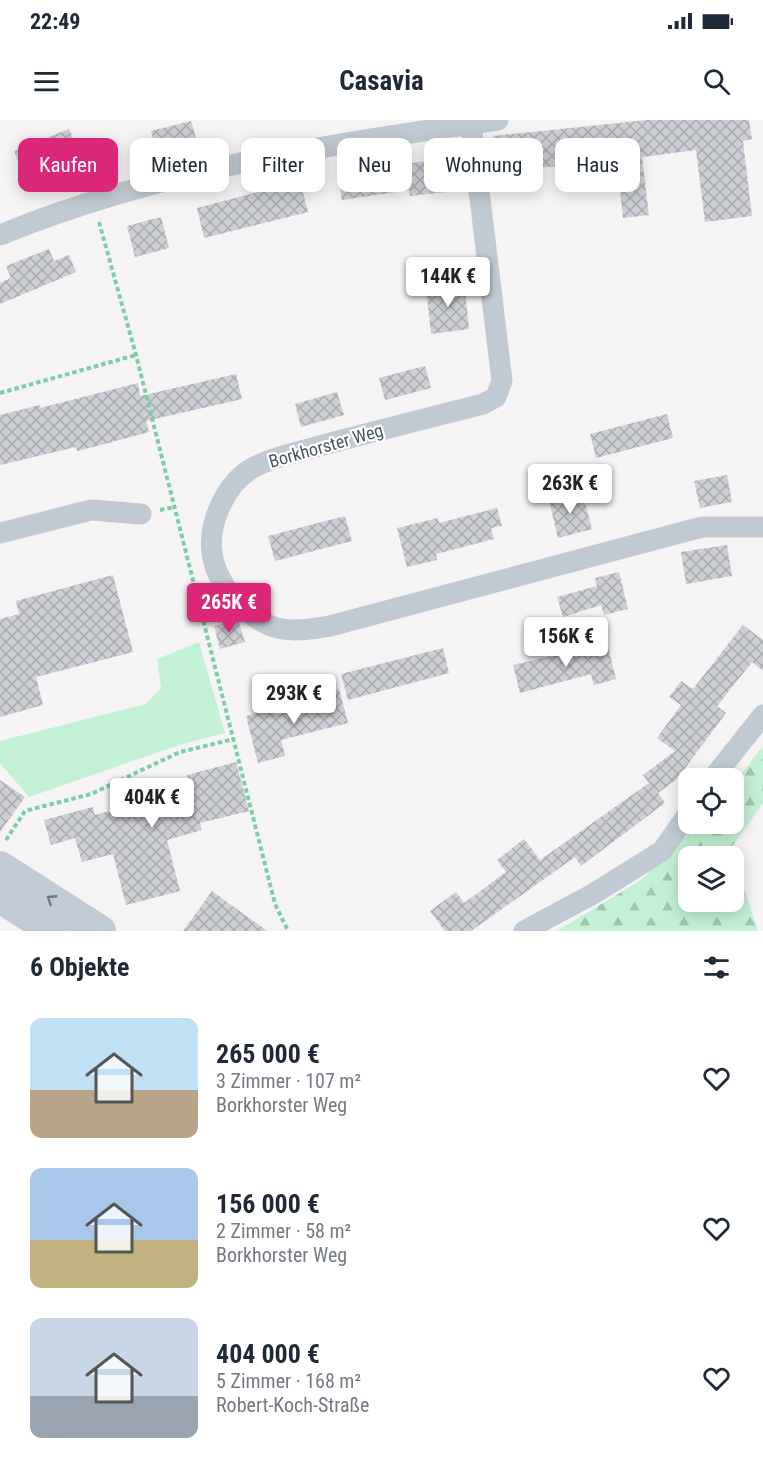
<!DOCTYPE html>
<html lang="de">
<head>
<meta charset="utf-8">
<style>
	body { margin:0; font-family:"Roboto Condensed",sans-serif; background:#f6f6f7; color:#1f2937; height:100vh; display:flex; flex-direction:column; font-size:22px; white-space:nowrap }
	* { box-sizing:border-box; margin:0 }
	p { font-size:20px; color:#747a83 }
	.icon { flex:none; width:33px; height:33px; fill:none; stroke:currentColor; stroke-width:2; stroke-linecap:round; stroke-linejoin:round }
	.map { position:relative; height:811px; overflow:hidden }
	.panel { display:flex; flex-direction:column; background:#fff; flex:1 }
	.panel>* { flex:none }
	.hud { position:absolute; left:18px; top:18px; width:728px; height:54px; display:flex; gap:12px }
	.fabs { position:absolute; left:678px; top:648px; display:grid; gap:12px }
	.fabs a { display:grid; place-items:center; width:66px; height:66px; border-radius:12px; background:#fff; box-shadow:0 3px 15px #0003; font-size:30px }
	.price { position:absolute; translate:-50% -51px; padding:0 14px; border-radius:6px; background:#fff; color:#222; font-size:20px; line-height:39px; filter:drop-shadow(0 2px 3px #0008) }
	.price::after { content:''; position:absolute; left:50%; top:36px; width:18px; height:14px; margin-left:-9px; background:inherit; clip-path:polygon(0 0,100% 0,50% 100%) }
	.price.active { background:#db2777; color:#fff }
	ul { padding:0; list-style:none }
	li { display:flex; align-items:center; gap:18px; height:150px; padding:0 30px }
	li span { display:grid; place-items:center; flex:none; width:168px; height:120px; border-radius:12px; color:#555 }
	li>.icon { margin-inline-start:auto }
	span .icon { width:72px; height:72px; fill:#fffc; stroke-width:1 }
	li b { font-size:26px }
	h2 { display:flex; justify-content:space-between; align-items:center; height:72px; padding:0 30px; font-size:26px }
	.tag { padding:0 21px; border-radius:12px; background:#fff; box-shadow:0 3px 15px #0003; font-size:21px; line-height:54px }
	.tag.active { background:#db2777; color:#fff }
	.status { display:flex; justify-content:space-between; align-items:center; height:42px; padding:0 30px; background:#fff; direction:ltr }
	.status svg { height:16px; fill:currentColor }
	header { display:flex; justify-content:space-between; align-items:center; height:78px; padding:0 30px; background:#fff; font-size:27px; font-weight:700 }
	.map>svg:first-child { display:block }
	.green { fill:#c3f1d5 }
	.forest { fill:url(#forest-firs); fill-rule:evenodd }
	.building { fill:url(#building-cross-hatch) }
	.lines { fill:none; stroke-linecap:round; stroke-linejoin:round }
	.path { stroke:#7ad0a6; stroke-width:4; stroke-dasharray:4.5 3; stroke-linecap:butt }
	.street { stroke:#c1cad2; stroke-width:21 }
	.secondary { stroke:#c1cbd6; stroke-width:32 }
	.oneway { stroke:#6e7984 }
	.labels { text-anchor:middle; stroke-width:4.5; stroke-linejoin:round; paint-order:stroke }
	.street-label { font-size:18px; fill:#4a5661; stroke:#fff }
</style>
</head>
<body>
<div class="status"><b>22:49</b><svg viewBox="0 0 49 12"><path d="M0 12V9h3v3zM5 12V6h3v6zM10 12V3h3v9zM15 12V0h3v12zM26 1h20v11H26zM47 4h2v5h-2z"/></svg></div>
<header><svg class="icon" aria-label="menu" viewBox="0 0 24 24"><path d="M4 6h16M4 12h16M4 18h16"/></svg>Casavia<svg class="icon" aria-label="search" viewBox="0 0 24 24"><circle cx="10" cy="10" r="6"/><path d="M15 15l6 6"/></svg></header>
<div class="map">
<svg width="763" height="811" viewBox="0 0 763 811">
	<defs>
		<pattern id="forest-firs" width="22" height="20" patternUnits="userSpaceOnUse" patternTransform="scale(1.5)"><rect width="22" height="20" fill="#c3f1d5"/><path d="M5 1l3.5 6h-7zM16 11l3.5 6h-7z" fill="#a0c6b0"/></pattern>
		<pattern id="building-cross-hatch" width="8" height="8" patternUnits="userSpaceOnUse" patternTransform="scale(1.5)"><rect width="8" height="8" fill="#cdcfd5"/><path d="M0 0l8 8M0 8l8-8" fill="none" stroke="#a8abb0"/></pattern>
	</defs>
	<rect width="100%" height="100%" fill="#f5f3f3"/>
	<!-- green -->
	<path class="green" d="M 199,522 L 225,613 L 179,625 L 29,677 L 0,643 L 0,621 L 146,584 L 161,568 L 157,539 Z"/>
	<!-- forest -->
	<path class="forest" d="M 763,626 L 763,683 L 731,728 L 758,811 L 557,811 L 641,760 L 699,704 L 734,704 L 734,663 ZM 688,736 L 734,736 L 734,782 L 688,782 Z"/>
	<!-- building -->
	<g class="building">
		<path d="M 647,0 L 749,0 L 752,19 L 743,21 L 752,96 L 705,102 L 696,30 L 642,37 L 649,95 L 623,98 L 617,40 L 498,52 L 493,16 Z"/>
		<path d="M 191,1 L 198,25 L 157,36 L 151,11 Z"/>
		<path d="M 69,9 L 81,39 L 26,61 L 14,31 Z"/>
		<path d="M 450,37 L 455,71 L 410,76 L 409,70 L 342,80 L 338,55 Z"/>
		<path d="M 300,61 L 308,92 L 204,118 L 197,88 Z"/>
		<path d="M 161,97 L 169,128 L 135,137 L 127,106 Z"/>
		<path d="M 49,129 L 54,141 L 69,135 L 76,152 L 0,184 L 0,163 L 11,158 L 6,146 Z"/>
		<path d="M 464,161 L 469,209 L 431,214 L 426,166 Z"/>
		<path d="M 425,246 L 431,268 L 385,280 L 379,258 Z"/>
		<path d="M 236,254 L 242,279 L 146,301 L 149,312 L 101,325 L 77,331 L 76,327 L 0,345 L 0,295 L 40,285 L 40,288 L 138,263 L 140,276 Z"/>
		<path d="M 337,272 L 344,295 L 301,307 L 295,284 Z"/>
		<path d="M 667,294 L 673,318 L 596,338 L 590,314 Z"/>
		<path d="M 727,355 L 732,382 L 700,388 L 694,361 Z"/>
		<path d="M 582,371 L 592,409 L 558,418 L 549,380 Z"/>
		<path d="M 497,388 L 502,406 L 491,408 L 494,419 L 436,434 L 437,440 L 407,447 L 397,408 L 438,398 L 439,403 Z"/>
		<path d="M 345,396 L 352,421 L 275,441 L 268,416 Z"/>
		<path d="M 727,425 L 732,456 L 686,464 L 681,432 Z"/>
		<path d="M 619,452 L 628,489 L 604,495 L 601,485 L 563,497 L 557,477 L 597,466 L 595,458 Z"/>
		<path d="M 113,455 L 133,532 L 36,557 L 43,585 L 0,597 L 0,499 L 19,494 L 16,481 Z"/>
		<path d="M 238,500 L 245,522 L 220,529 L 214,506 Z"/>
		<path d="M 743,505 L 763,520 L 763,551 L 752,542 L 717,586 L 726,593 L 677,659 L 658,673 L 665,683 L 581,746 L 575,737 L 471,811 L 445,811 L 430,791 L 456,772 L 464,783 L 506,752 L 497,740 L 524,719 L 540,740 L 649,663 L 643,655 L 675,631 L 657,618 L 681,585 L 669,577 L 681,561 L 693,569 Z"/>
		<path d="M 607,523 L 616,559 L 594,565 L 591,554 L 520,573 L 513,545 Z"/>
		<path d="M 443,528 L 449,553 L 348,580 L 341,554 Z"/>
		<path d="M 339,569 L 348,603 L 281,620 L 285,636 L 258,643 L 246,596 L 273,589 L 275,595 L 320,584 L 317,575 Z"/>
		<path d="M 236,642 L 249,691 L 200,703 L 202,710 L 167,720 L 180,771 L 126,785 L 113,734 L 82,742 L 75,718 L 51,725 L 44,700 L 93,687 L 95,695 L 143,682 L 141,675 L 189,662 L 187,655 Z"/>
		<path d="M 0,660 L 25,677 L 0,712 Z"/>
		<path d="M 212,771 L 267,811 L 183,811 Z"/>
	</g>
	<g class="lines">
		<!-- path -->
		<g class="path">
			<path d="M 99,102 L 136,235 L 275,784 L 288,811"/>
			<path d="M 0,273 L 136,235"/>
			<path d="M 160,390 L 174,387"/>
			<path d="M 6,720 L 25,691 L 91,674 L 180,632 L 234,619"/>
		</g>
		<!-- street -->
		<g class="street">
			<path d="M 471,4 L 502,261 L 496,277 L 483,284 C 429,298 376,311 323,325 C 300,332 270,337 249,350 C 223,368 206,408 213,439 C 219,466 245,496 271,506 C 290,513 312,509 330,506 L 702,407 L 763,407"/>
			<path d="M 0,115 C 158,50 330,24 498,0"/>
			<path d="M 0,413 L 91,390 L 141,394"/>
			<path d="M 713,658 L 763,595"/>
			<path d="M 524,811 L 593,774 L 662,731 L 688,694"/>
		</g>
		<!-- secondary -->
		<g class="secondary">
			<path d="M 0,747 L 100,811"/>
			<path d="M 0,777 L 53,811"/>
		</g>
	</g>
	<!-- one-way arrows -->
	<defs><path id="oneway-chevron" d="M-2-3.5L2.5 0L-2 3.5" fill="none" stroke-width="1.6" stroke-linecap="round" stroke-linejoin="round" transform="scale(1.5)"/></defs>
	<use class="oneway" href="#oneway-chevron" transform="translate(51 779) rotate(-147)"/>
	<g class="labels">
		<!-- street labels -->
		<g class="street-label">
			<text transform="translate(326 326) rotate(-16)" y="6">Borkhorster Weg</text>
		</g>
	</g>
</svg>
<div class="fabs">
<a><svg class="icon" aria-label="locate" viewBox="0 0 24 24"><circle cx="12" cy="12" r="6"/><path d="M12 2v4M12 18v4M2 12h4M18 12h4"/></svg></a>
<a><svg class="icon" aria-label="layers" viewBox="0 0 24 24"><path d="M12 4l9 5-9 5-9-5zM3 14l9 5 9-5"/></svg></a>
</div>
<b class="price" style="left:448px;top:188px">144K €</b>
<b class="price" style="left:570px;top:395px">263K €</b>
<b class="price active" style="left:229px;top:514px">265K €</b>
<b class="price" style="left:566px;top:548px">156K €</b>
<b class="price" style="left:294px;top:605px">293K €</b>
<b class="price" style="left:152px;top:709px">404K €</b>
<div class="hud">
<a class="tag active">Kaufen</a>
<a class="tag">Mieten</a>
<a class="tag">Filter</a>
<a class="tag">Neu</a>
<a class="tag">Wohnung</a>
<a class="tag">Haus</a>
</div>
</div>
<section class="panel">
<h2>6 Objekte<svg class="icon" aria-label="filters" viewBox="0 0 24 24"><path d="M4 7h16M4 17h16"/><circle cx="9" cy="7" r="2"/><circle cx="15" cy="17" r="2"/></svg></h2>
<ul>
<li><span style="background:linear-gradient(#bfe0f5 60%,#b9a48a 0)"><svg class="icon" aria-label="home" viewBox="0 0 24 24"><path d="M3 11l9-7 9 7M6 9v11h12V9"/></svg></span><div><b>265 000 €</b><p>3 Zimmer · 107 m²</p><p>Borkhorster Weg</p></div><svg class="icon" aria-label="heart" viewBox="0 0 24 24"><path d="M12 20l-8-8c-3-5 5-10 8-4 3-6 11-1 8 4z"/></svg></li>
<li><span style="background:linear-gradient(#a9c7e8 60%,#c2b280 0)"><svg class="icon" aria-label="home" viewBox="0 0 24 24"><path d="M3 11l9-7 9 7M6 9v11h12V9"/></svg></span><div><b>156 000 €</b><p>2 Zimmer · 58 m²</p><p>Borkhorster Weg</p></div><svg class="icon" aria-label="heart" viewBox="0 0 24 24"><path d="M12 20l-8-8c-3-5 5-10 8-4 3-6 11-1 8 4z"/></svg></li>
<li><span style="background:linear-gradient(#c9d6e8 65%,#9aa5b1 0)"><svg class="icon" aria-label="home" viewBox="0 0 24 24"><path d="M3 11l9-7 9 7M6 9v11h12V9"/></svg></span><div><b>404 000 €</b><p>5 Zimmer · 168 m²</p><p>Robert-Koch-Straße</p></div><svg class="icon" aria-label="heart" viewBox="0 0 24 24"><path d="M12 20l-8-8c-3-5 5-10 8-4 3-6 11-1 8 4z"/></svg></li>
</ul>
</section>
</body>
</html>
